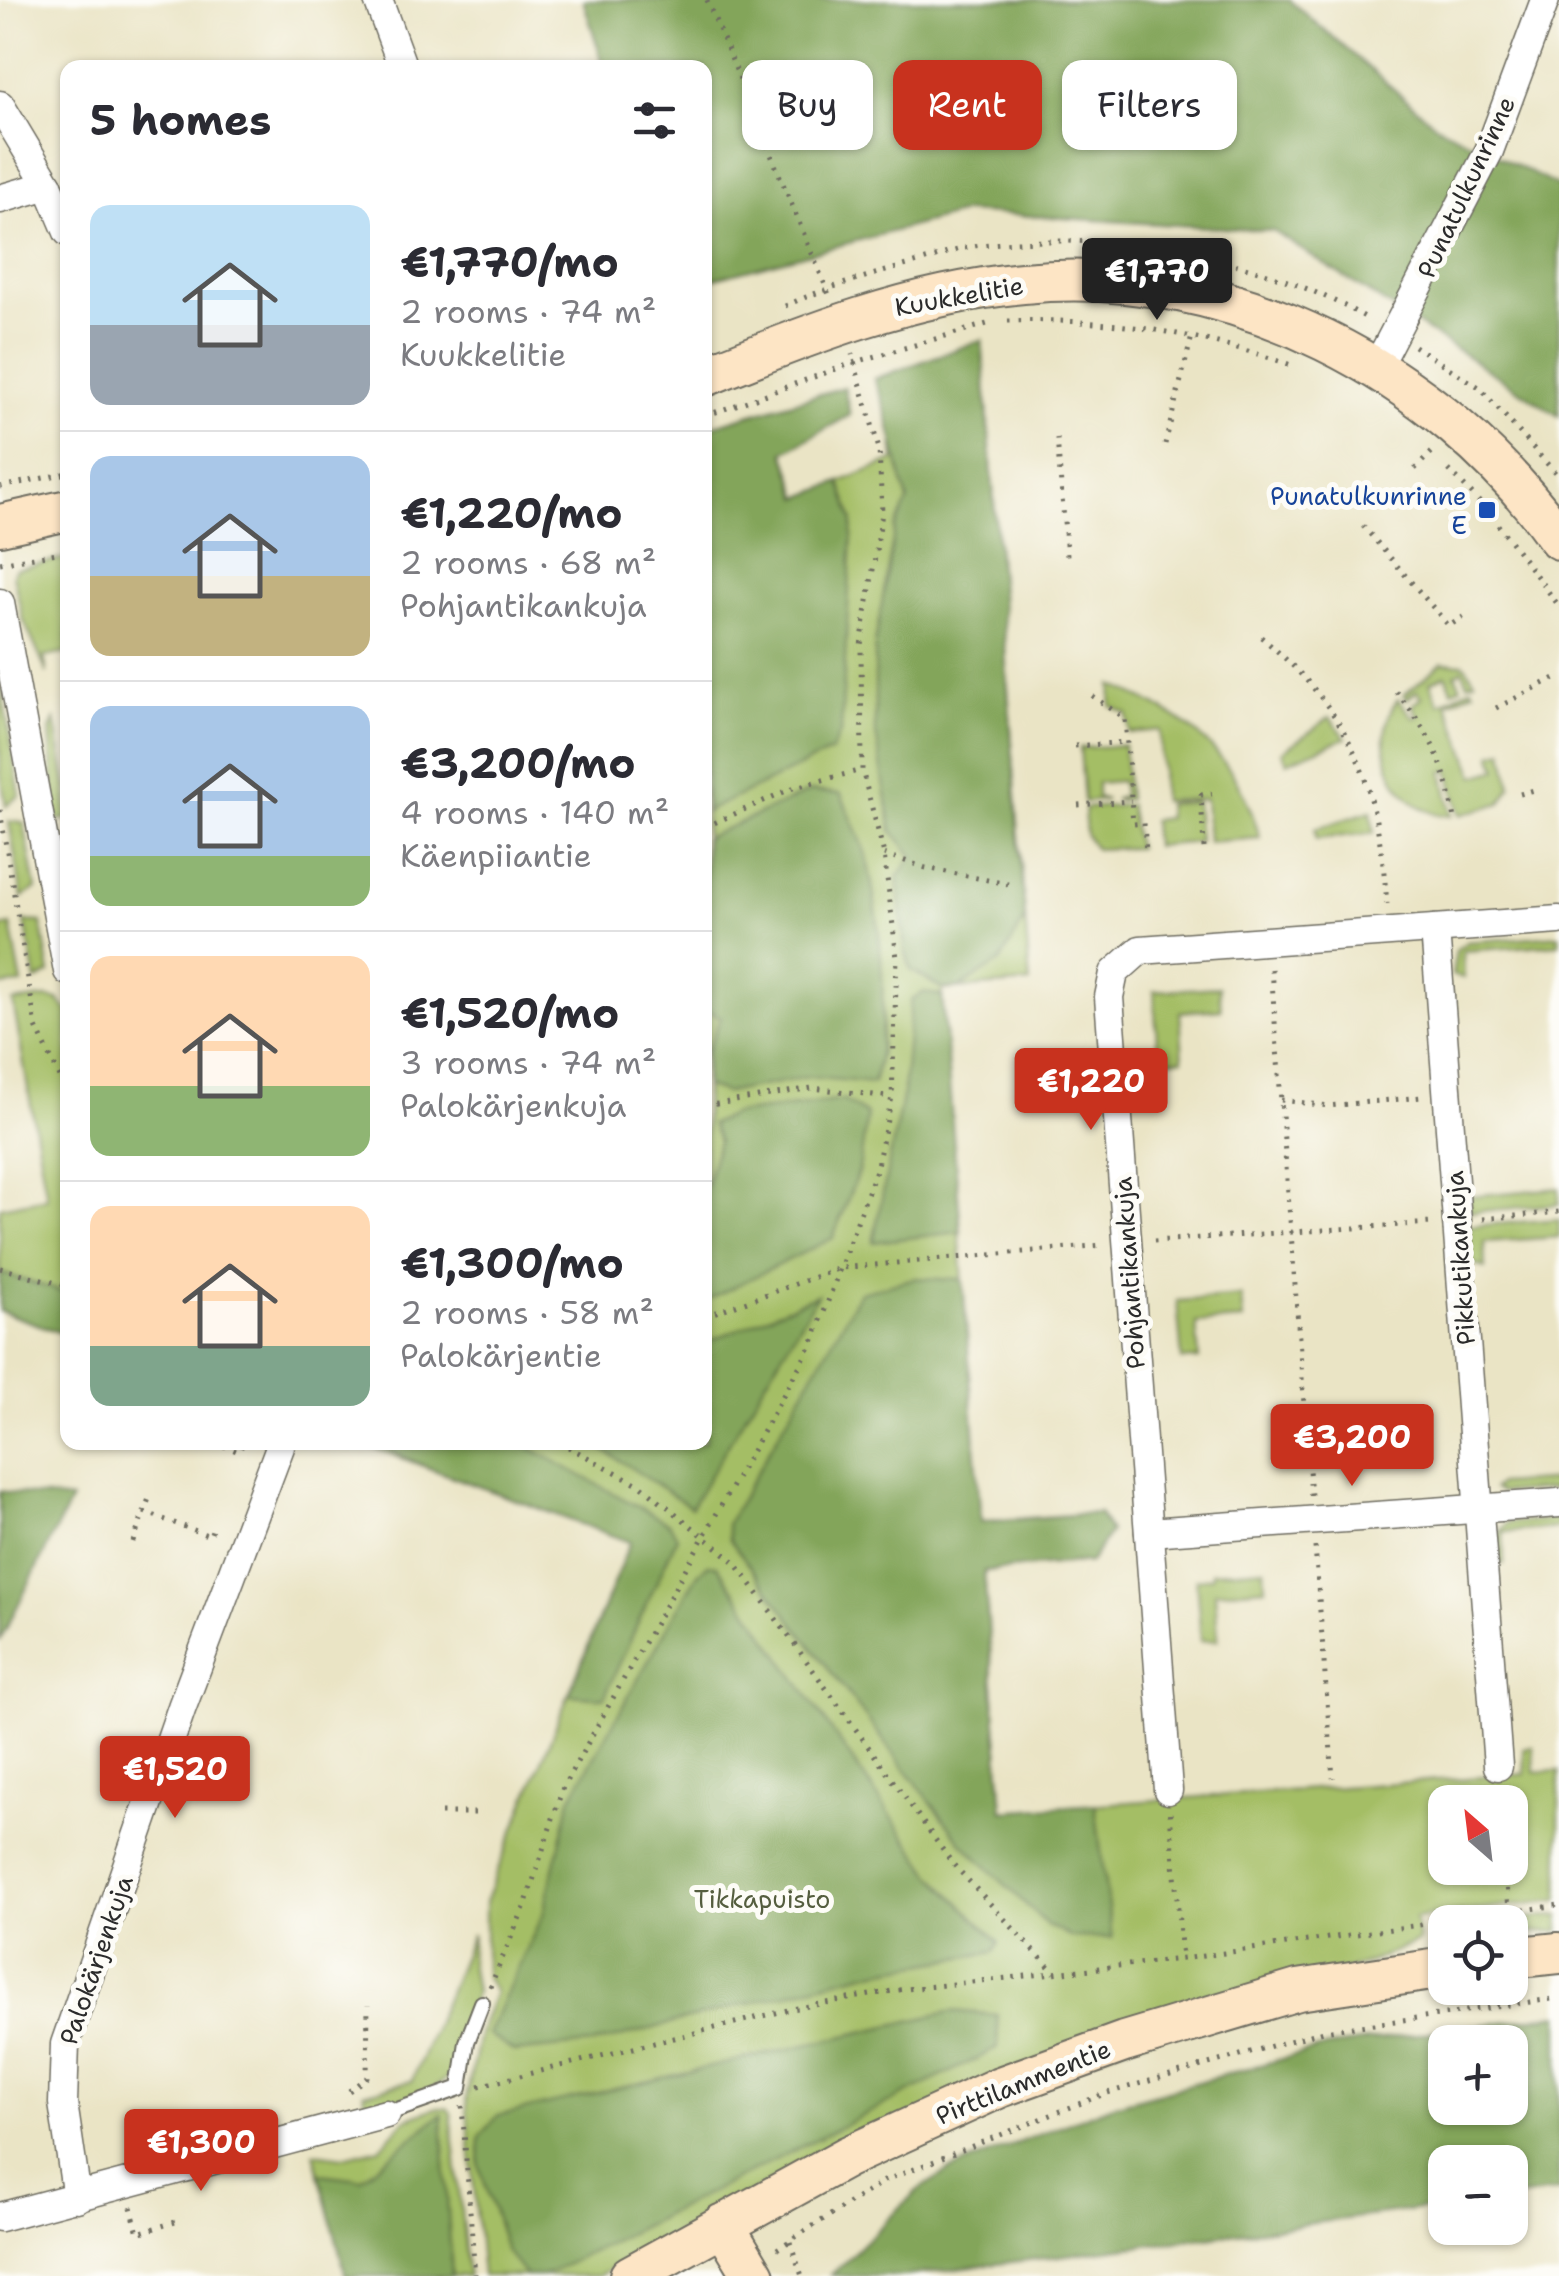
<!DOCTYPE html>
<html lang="en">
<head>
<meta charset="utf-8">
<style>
	body { margin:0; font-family:"Shantell Sans",sans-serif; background:#f7f7f7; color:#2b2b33; height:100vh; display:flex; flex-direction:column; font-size:38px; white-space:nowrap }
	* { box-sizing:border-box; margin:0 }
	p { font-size:32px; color:#7c7c81 }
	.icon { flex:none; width:55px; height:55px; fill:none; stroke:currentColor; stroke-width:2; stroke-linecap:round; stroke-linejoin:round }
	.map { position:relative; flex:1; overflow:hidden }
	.details { position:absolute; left:60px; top:60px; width:652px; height:1390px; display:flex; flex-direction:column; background:#fff; border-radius:20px; box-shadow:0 2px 8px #0004 }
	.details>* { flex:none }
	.guide { position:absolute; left:742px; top:60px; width:665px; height:90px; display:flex; gap:20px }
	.needle { width:65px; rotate:332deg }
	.controls { position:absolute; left:1428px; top:1785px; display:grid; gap:20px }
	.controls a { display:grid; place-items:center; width:100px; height:100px; border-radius:20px; background:#fff; box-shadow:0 2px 8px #0004; font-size:50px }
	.price { position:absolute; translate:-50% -85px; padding:0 22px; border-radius:10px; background:#c8321e; color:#fff; font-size:32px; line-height:65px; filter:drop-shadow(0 2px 5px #0008) }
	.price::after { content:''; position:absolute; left:50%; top:60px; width:30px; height:22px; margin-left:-15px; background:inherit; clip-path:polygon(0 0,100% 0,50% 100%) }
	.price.selected { background:#222; color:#fff }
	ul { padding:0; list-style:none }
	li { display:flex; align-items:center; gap:30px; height:250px; padding:0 30px }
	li+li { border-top:2px solid #e1e1e2 }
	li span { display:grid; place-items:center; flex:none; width:280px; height:200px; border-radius:20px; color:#555 }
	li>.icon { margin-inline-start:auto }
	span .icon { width:120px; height:120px; fill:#fffc; stroke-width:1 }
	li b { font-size:42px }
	h2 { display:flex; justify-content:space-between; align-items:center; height:120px; padding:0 30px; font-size:42px }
	.chip { padding:0 35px; border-radius:20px; background:#fff; box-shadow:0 2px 8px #0004; font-size:35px; line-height:90px }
	.chip.selected { background:#c8321e; color:#fff }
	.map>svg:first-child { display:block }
	.green { fill:#a4be65; stroke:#687448; stroke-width:2.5; fill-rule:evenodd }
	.forest { fill:#83a55a; stroke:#576842; stroke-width:2.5; fill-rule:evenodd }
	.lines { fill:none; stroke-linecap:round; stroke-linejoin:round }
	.lane-casing { stroke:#6e6c61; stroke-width:18 }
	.street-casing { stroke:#6e6c61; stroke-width:31 }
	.secondary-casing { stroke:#6e6c61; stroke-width:44 }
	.path { stroke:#6e6c61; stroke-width:5; stroke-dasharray:2.5 8; stroke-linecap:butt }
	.lane { stroke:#fff; stroke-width:14 }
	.street { stroke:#fff; stroke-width:28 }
	.secondary { stroke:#fde5c5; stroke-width:40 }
	.transit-dot { fill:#1a4fb4; stroke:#fdfcf7; stroke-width:4 }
	.labels { text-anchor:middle; stroke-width:10; stroke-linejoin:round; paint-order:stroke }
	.street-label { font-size:25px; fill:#2b2b2b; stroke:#fdfcf7 }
	.transit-label { font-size:25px; fill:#164399; stroke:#fdfcf7; text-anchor:end }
	.park-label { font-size:25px; fill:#555e3f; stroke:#fdfcf7 }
</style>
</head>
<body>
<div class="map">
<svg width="1559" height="2276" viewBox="0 0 1559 2276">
	<rect width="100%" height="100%" fill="#fdfcf7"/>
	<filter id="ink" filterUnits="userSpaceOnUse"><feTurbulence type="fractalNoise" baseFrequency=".01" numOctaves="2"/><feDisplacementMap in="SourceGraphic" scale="20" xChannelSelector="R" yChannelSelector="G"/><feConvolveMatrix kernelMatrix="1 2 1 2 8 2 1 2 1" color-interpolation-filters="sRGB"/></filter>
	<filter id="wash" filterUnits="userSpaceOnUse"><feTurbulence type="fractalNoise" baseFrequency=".0048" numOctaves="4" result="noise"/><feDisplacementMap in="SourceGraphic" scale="40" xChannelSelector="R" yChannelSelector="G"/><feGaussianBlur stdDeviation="2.25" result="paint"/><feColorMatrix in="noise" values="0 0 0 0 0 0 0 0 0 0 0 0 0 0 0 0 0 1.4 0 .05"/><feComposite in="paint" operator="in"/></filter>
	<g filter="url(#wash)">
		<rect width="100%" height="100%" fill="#eae4c5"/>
		<!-- green -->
		<g class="green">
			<path d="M 982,340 L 1030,983 L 942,990 L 980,1521 L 1099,1513 L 1110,1532 L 1090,1562 L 984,1571 L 1003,1811 L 1525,1774 L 1524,1748 L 1533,1746 L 1535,1772 L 1559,1771 L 1559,1900 L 1415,1918 L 1419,1941 L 1370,1962 L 842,2143 L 598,2276 L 482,2276 L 466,2099 L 480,2030 L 495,1992 L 485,1976 L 485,1902 L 630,1542 L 360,1443 L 705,1442 L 705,428 L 844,387 L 850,415 L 784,451 L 800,498 L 895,460 L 891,416 L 874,379 ZM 1445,1802 L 1510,1802 L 1510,1868 L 1445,1868 Z"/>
			<path d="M 67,558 L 67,653 L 44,657 L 47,673 L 23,619 L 13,575 L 15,569 Z"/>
			<path d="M 1442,663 L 1464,664 L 1475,680 L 1468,683 L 1462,670 L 1455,674 L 1461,687 L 1452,690 L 1446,675 L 1430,682 L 1439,704 L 1472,687 L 1474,691 L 1447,703 L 1475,776 L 1498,769 L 1492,754 L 1504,750 L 1511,786 L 1501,803 L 1460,815 L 1449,770 L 1443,772 L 1452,816 C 1396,816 1366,742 1398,699 L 1414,718 L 1419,716 L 1412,706 L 1422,697 L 1417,691 L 1407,699 L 1404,695 Z"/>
			<path d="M 0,679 L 20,795 L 6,806 L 0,771 Z"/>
			<path d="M 1112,685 C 1189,716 1237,755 1260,838 L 1208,842 L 1205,799 L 1162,801 L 1160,730 L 1129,733 L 1127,714 L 1111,706 Z"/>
			<path d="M 1330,717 L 1346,738 L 1287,762 L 1282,752 Z"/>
			<path d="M 55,719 L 67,788 L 67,819 L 56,820 L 50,730 Z"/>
			<path d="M 1124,745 L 1128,799 L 1114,800 L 1123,795 L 1121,781 L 1097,783 L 1097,797 L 1106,800 L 1084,802 L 1080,748 Z"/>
			<path d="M 1196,802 L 1199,842 L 1154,846 L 1152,820 L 1167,818 L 1166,804 Z"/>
			<path d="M 1129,805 L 1137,848 L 1095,849 L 1086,836 L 1084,808 Z"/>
			<path d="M 1371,811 L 1374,833 L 1316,839 L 1315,829 Z"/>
			<path d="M 17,821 L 24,823 L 36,889 L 22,898 L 9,822 Z"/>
			<path d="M 25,921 L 41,922 L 50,973 L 36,981 Z"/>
			<path d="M 11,925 L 22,984 L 0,986 L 0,927 Z"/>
			<path d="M 1559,935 L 1559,944 L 1463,951 L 1464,978 L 1452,975 L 1456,950 L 1467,942 Z"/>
			<path d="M 1219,987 L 1221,1009 L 1180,1012 L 1183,1059 L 1158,1061 L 1154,991 Z"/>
			<path d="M 47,998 L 58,1000 L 68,1011 L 67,1335 L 0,1311 L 0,1207 L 47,1198 L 13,1002 Z"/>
			<path d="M 1559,1188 L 1559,1204 L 1470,1212 L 1468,1196 Z"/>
			<path d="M 1559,1219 L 1559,1237 L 1484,1242 L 1485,1268 L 1473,1264 L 1469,1226 Z"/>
			<path d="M 1241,1296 L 1243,1320 L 1196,1323 L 1199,1359 L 1182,1360 L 1177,1301 Z"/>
			<path d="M 1559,1480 L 1559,1489 L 1500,1493 L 1493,1489 L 1499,1484 Z"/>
			<path d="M 1559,1519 L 1559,1528 L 1503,1532 L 1504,1564 L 1495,1562 L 1495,1537 L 1507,1523 Z"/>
			<path d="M 1264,1568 L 1265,1588 L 1215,1592 L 1218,1640 L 1201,1641 L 1196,1579 L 1212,1577 L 1212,1572 Z"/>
			<path d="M 1559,1915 L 1559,1931 L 1510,1933 L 1510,1922 L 1487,1922 Z"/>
			<path d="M 472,1934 L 470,1962 L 475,1992 L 451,2075 L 431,2091 L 366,2109 L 364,2093 L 412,2081 Z"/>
			<path d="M 435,2108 L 447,2108 L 451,2113 L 468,2276 L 346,2276 L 314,2153 L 344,2157 L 380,2148 L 406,2119 Z"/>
		</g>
		<!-- forest -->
		<g class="forest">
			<path d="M 583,0 L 1289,0 L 1436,125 L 1559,187 L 1559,416 L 1273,231 L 966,212 L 705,281 L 705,68 L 604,67 Z"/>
			<path d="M 982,340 L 1025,919 L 1000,962 L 959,988 L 942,989 L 911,970 L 905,951 L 898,877 L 913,856 L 892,831 L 875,728 L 875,643 L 895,527 L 908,501 C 895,459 892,420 874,379 Z"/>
			<path d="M 844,387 L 850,415 L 784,452 L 799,498 L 840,482 L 853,520 L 841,731 L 832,751 L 705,812 L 705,428 Z"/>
			<path d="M 811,791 L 841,794 C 849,815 862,837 867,859 C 881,922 891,1021 873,1083 L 808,1077 L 725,1093 L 705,1086 L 705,1056 L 721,1017 L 705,1010 L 705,838 Z"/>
			<path d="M 924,992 L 942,996 L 961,1232 L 873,1242 L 903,1093 L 911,1000 Z"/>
			<path d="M 843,1100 L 867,1115 L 859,1170 L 833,1238 L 705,1301 L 705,1191 L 718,1141 L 711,1124 L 734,1114 Z"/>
			<path d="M 0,1273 L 67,1293 L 67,1335 L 0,1311 Z"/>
			<path d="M 915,1278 L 963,1280 L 981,1522 L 1099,1513 L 1110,1532 L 1090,1562 L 984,1571 L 1003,1811 L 1095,1804 L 1112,1938 L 1071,1937 L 1048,1926 L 963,1844 L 730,1540 L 727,1524 L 860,1292 Z"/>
			<path d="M 817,1295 L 691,1507 L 593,1443 L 705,1442 L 705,1343 Z"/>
			<path d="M 376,1443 L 521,1443 L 670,1524 L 677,1537 L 604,1698 L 569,1695 L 630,1542 L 424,1466 Z"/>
			<path d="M 0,1491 L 71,1500 L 0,1641 Z"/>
			<path d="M 708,1564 L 717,1565 L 932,1875 L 999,1942 L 994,1952 L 865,1973 L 593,2044 L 514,2052 L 488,2034 L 543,1914 L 571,1798 L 697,1575 Z"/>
			<path d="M 953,2011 L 997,2015 L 998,2048 L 543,2276 L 526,2276 L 506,2251 L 479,2165 L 480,2137 L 497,2116 Z"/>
			<path d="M 1559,2014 L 1559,2191 L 1510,2198 L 1510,2162 L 1445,2162 L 1445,2206 L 904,2276 L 830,2276 L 918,2190 L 950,2170 L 1110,2106 L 1326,2047 ZM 1445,2042 L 1510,2042 L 1510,2108 L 1445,2108 Z"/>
			<path d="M 442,2114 L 452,2276 L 346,2276 L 319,2174 L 361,2179 Z"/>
		</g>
	</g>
	<g filter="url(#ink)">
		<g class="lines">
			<!-- lane casing -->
			<g class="lane-casing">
				<path id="lane" d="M 386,2114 L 460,2088 L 467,2042 L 482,2003"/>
			</g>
			<!-- street casing -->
			<g class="street-casing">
				<g id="street">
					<path d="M 378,0 L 403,68"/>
					<path d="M 0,105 L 48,185 L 68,232"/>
					<path d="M 0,199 L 48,185"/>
					<path d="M 1376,368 L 1489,151 L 1545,0"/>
					<path d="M 0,603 L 68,971"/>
					<path d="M 1435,929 L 1498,1766"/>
					<path d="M 1149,1532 L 1559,1503"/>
					<path d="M 1168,1790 L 1109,997 L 1114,973 L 1140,950 L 1559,920"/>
					<path d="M 77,2198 L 63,2103 L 65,2044 L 182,1707 L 280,1447"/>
					<path d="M 0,2217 L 386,2114"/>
				</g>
			</g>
			<!-- secondary casing -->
			<g class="secondary-casing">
				<g id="secondary">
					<path d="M 705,376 C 809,334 911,294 1023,283 C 1230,262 1441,372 1559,539"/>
					<path d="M 0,525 L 68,510"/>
					<path d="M 1510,1958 L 1559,1953"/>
					<path d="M 723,2224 L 754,2276"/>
					<path d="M 630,2276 L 847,2157 L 1000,2087 L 1124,2042 L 1298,1990 L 1445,1968"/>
				</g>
			</g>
			<!-- path -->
			<g class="path">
				<path d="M 707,0 L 830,297"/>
				<path d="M 785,306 C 829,286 875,274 922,261 C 941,256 961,247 981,245 C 1113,231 1255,253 1370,320"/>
				<path d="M 1008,321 C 1107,318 1197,332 1291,365"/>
				<path d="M 1414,346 L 1479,387 L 1559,477"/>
				<path d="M 705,416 L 856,362 L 987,324"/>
				<path d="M 1057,438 L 1067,556"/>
				<path d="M 1165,444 L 1192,336"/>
				<path d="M 1415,469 L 1432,452"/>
				<path d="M 1449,470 L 1487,510 L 1559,606"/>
				<path d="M 0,487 L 68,473"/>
				<path d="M 1363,526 L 1449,626 L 1466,615"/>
				<path d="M 0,563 L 68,551"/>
				<path d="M 1261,637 C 1356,717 1377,784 1387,904"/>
				<path d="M 1396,692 C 1431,733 1446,766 1455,819"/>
				<path d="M 1092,696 L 1125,718 L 1133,824 L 1144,823 L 1146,853"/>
				<path d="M 1496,708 L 1559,676"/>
				<path d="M 1075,746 L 1127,742"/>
				<path d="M 1520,794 L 1538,789"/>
				<path d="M 1078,805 L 1131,801"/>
				<path d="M 0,810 L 36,1027 L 68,1094"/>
				<path d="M 705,827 L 795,787 L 862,770"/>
				<path d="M 1204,848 L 1201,795 L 1212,794"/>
				<path d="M 884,854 L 926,868 L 1008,884"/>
				<path d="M 1271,969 L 1311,1496"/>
				<path d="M 1281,1100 L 1329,1106 L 1422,1097"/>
				<path d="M 705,1106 L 812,1088 L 892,1097"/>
				<path d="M 1483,1219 L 1559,1212"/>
				<path d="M 1154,1241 L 1432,1223"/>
				<path d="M 0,1268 L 68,1286"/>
				<path d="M 705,1316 L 840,1268 L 1103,1245"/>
				<path d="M 214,1442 L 239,1452 L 243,1442"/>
				<path d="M 559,1442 L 642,1486 L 735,1562 L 953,1864 L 1055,1973"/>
				<path d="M 144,1512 L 210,1536 L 213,1527"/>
				<path d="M 133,1542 L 151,1493"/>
				<path d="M 1315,1547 L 1333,1778"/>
				<path d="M 441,1813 L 476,1813"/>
				<path d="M 1170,1813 L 1182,1959"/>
				<path d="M 1506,1868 L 1509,1911"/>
				<path d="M 490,1987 L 526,1903 L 563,1787 L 813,1342 L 876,1170 L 892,1097 L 897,958 L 884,854 L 862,770 L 861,645 L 882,513 L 879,449 L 852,354"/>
				<path d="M 479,2086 L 792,2009 L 898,1990 L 1182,1959 L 1559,1905"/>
				<path d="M 349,2091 L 367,2077 L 368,2005"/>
				<path d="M 462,2106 L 475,2276"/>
				<path d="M 131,2207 L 138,2233 L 182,2220"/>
				<path d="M 790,2242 L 802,2276"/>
				<path d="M 777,2249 L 884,2181 L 1104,2094 L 1324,2031 L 1559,1998"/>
			</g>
			<!-- lane -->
			<use href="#lane" class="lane"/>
			<!-- street -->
			<use href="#street" class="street"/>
			<!-- secondary -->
			<use href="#secondary" class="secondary"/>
		</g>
	</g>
	<!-- markers -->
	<rect class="transit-dot" x="1477" y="500" width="20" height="20" rx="5"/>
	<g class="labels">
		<!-- street labels -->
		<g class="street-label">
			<text transform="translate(1466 187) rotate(-65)" y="9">Punatulkunrinne</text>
			<text transform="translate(959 296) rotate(-10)" y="9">Kuukkelitie</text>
			<text transform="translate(1460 1258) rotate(-94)" y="9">Pikkutikankuja</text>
			<text transform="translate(1129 1273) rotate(-94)" y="9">Pohjantikankuja</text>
			<text transform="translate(96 1960) rotate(-71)" y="9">Palokärjenkuja</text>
			<text transform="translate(1023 2082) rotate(-22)" y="9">Pirttilammentie</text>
		</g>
		<!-- transit labels -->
		<g class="transit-label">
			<text x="1467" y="505">Punatulkunrinne<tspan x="1467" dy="29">E</tspan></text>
		</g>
		<!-- park labels -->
		<g class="park-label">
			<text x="762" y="1908">Tikkapuisto</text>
		</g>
	</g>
</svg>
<div class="controls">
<a><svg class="needle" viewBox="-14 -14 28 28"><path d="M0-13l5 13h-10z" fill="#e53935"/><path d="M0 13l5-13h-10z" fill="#7c7c81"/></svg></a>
<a><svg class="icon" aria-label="locate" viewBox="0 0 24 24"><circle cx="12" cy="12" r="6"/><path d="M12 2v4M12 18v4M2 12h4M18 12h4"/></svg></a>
<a>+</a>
<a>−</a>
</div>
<b class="price selected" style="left:1157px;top:323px">€1,770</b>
<b class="price" style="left:1091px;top:1133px">€1,220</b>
<b class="price" style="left:1352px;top:1489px">€3,200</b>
<b class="price" style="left:175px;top:1821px">€1,520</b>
<b class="price" style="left:201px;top:2194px">€1,300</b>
<div class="guide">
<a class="chip">Buy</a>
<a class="chip selected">Rent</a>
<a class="chip">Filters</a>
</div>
<section class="details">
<h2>5 homes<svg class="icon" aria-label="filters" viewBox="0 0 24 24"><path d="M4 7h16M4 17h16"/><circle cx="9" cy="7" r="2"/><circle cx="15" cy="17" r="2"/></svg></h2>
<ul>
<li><span style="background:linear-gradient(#bfe0f5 60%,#9aa5b1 0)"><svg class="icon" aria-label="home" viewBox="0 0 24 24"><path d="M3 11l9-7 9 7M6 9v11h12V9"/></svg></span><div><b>€1,770/mo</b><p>2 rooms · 74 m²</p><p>Kuukkelitie</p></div></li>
<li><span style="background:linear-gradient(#a9c7e8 60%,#c2b280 0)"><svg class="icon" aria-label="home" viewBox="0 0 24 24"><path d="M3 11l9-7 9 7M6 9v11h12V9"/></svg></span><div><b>€1,220/mo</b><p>2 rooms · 68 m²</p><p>Pohjantikankuja</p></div></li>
<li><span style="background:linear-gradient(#a9c7e8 75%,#8fb573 0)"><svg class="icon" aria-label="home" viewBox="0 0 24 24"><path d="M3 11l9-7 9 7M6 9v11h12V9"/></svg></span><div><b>€3,200/mo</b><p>4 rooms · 140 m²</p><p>Käenpiiantie</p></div></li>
<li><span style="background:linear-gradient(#ffd9b3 65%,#8fb573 0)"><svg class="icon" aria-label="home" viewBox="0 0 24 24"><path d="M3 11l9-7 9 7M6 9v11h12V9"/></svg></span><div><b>€1,520/mo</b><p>3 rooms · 74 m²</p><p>Palokärjenkuja</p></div></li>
<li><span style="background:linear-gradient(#ffd9b3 70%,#7fa58c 0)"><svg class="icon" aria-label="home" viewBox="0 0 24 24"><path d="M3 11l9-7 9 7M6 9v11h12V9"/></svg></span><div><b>€1,300/mo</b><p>2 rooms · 58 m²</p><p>Palokärjentie</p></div></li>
</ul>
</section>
</div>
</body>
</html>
